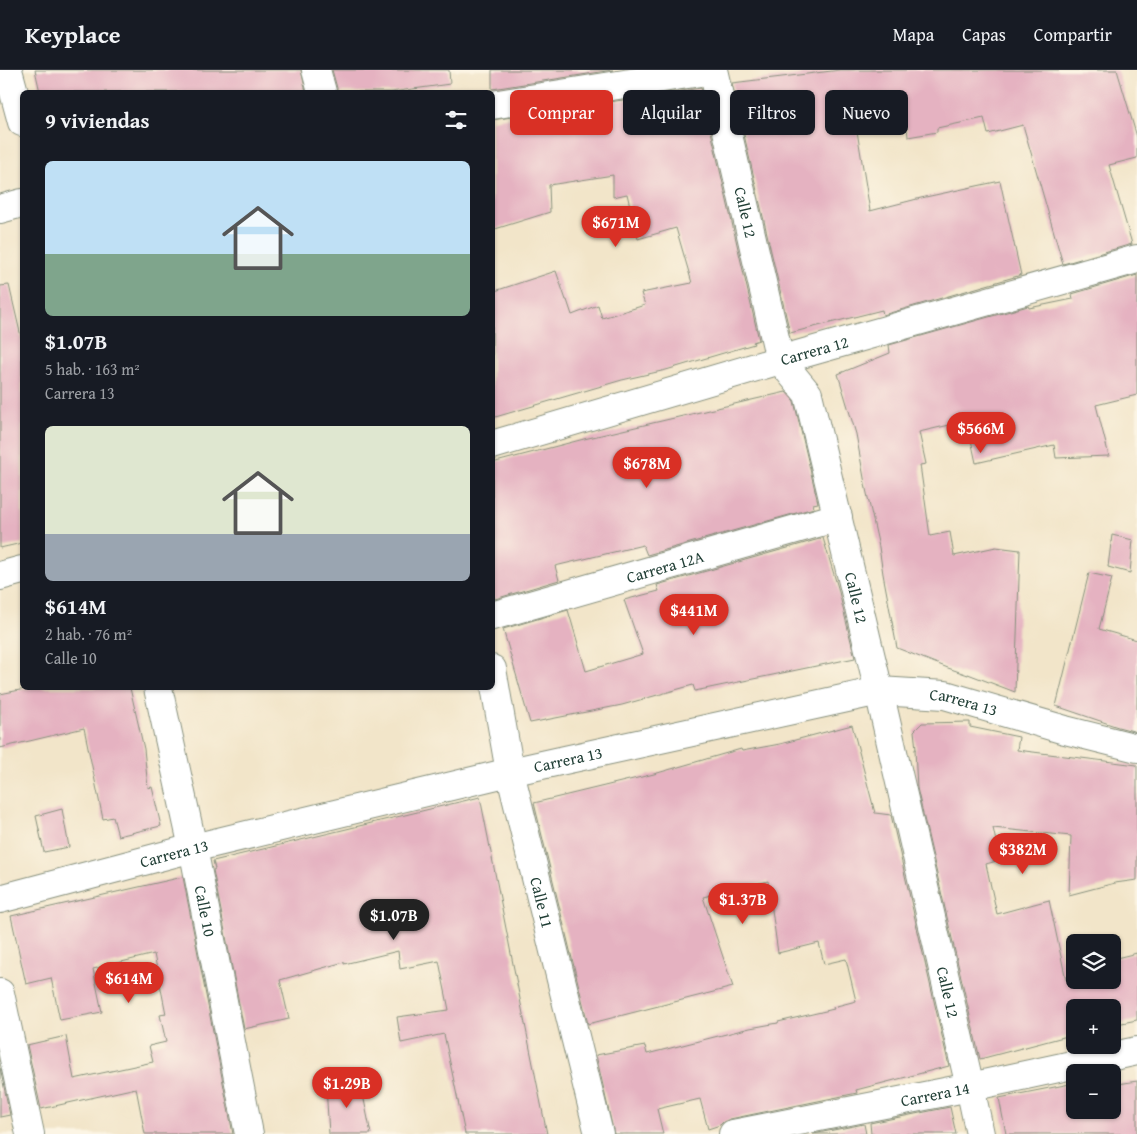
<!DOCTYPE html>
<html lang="es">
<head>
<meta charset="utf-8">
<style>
	body { margin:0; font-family:"Gentium Book Plus",serif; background:#242831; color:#f1f3f6; height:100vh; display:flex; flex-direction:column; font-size:19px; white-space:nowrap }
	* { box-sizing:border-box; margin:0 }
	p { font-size:16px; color:#9ea1a6 }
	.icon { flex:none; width:28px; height:28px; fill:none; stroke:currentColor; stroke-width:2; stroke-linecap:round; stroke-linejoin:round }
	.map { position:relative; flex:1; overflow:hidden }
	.side { position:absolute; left:20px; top:20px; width:475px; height:600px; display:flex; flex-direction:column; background:#171b24; border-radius:8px; box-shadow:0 1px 4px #0004 }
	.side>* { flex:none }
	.top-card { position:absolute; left:510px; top:20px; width:475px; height:45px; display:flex; gap:10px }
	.controls { position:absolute; left:1066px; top:864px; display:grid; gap:10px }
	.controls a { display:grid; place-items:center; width:55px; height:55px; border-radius:8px; background:#171b24; box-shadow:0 1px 4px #0004; font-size:25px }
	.price { position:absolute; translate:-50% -42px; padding:0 11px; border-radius:18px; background:#d93025; color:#fff; font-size:16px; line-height:32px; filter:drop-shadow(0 1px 2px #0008) }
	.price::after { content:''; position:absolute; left:50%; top:30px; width:15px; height:11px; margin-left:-8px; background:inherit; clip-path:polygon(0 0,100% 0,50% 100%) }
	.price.on { background:#222; color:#fff }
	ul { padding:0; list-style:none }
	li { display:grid; align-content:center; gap:10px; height:265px; padding:0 25px }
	li span { display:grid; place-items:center; height:155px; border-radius:8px; color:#555 }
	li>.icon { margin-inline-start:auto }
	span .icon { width:90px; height:90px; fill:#fffc; stroke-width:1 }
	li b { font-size:21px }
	h2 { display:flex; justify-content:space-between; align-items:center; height:60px; padding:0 25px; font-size:21px }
	.tag { padding:0 18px; border-radius:8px; background:#171b24; box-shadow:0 1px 4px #0004; font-size:18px; line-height:45px }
	.tag.on { background:#d93025; color:#fff }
	header { display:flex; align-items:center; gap:30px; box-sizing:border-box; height:70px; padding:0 25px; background:#171b24; border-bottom:1px solid #363941 }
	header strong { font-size:24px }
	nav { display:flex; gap:28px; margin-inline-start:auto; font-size:18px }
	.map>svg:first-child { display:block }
	.building { fill:#e5b2c1 }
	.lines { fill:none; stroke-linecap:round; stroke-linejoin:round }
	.street-casing { stroke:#88917e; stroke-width:30 }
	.street { stroke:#fff; stroke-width:28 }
	.labels { text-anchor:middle; stroke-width:4.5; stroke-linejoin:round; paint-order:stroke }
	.street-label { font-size:16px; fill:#1f3d34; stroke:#fcf5e5 }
</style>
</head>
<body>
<header>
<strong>Keyplace</strong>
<nav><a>Mapa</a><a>Capas</a><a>Compartir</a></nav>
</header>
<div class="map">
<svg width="1137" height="1064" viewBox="0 0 1137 1064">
	<rect width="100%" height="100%" fill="#fcf5e5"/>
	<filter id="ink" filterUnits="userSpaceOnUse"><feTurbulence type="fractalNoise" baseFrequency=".02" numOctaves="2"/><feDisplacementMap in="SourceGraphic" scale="10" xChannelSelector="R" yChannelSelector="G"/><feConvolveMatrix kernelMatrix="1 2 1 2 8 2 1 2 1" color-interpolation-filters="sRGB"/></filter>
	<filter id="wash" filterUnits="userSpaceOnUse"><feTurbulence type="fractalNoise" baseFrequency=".0096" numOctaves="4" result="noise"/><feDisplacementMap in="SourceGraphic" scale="20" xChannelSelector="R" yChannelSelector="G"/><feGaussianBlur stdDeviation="1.12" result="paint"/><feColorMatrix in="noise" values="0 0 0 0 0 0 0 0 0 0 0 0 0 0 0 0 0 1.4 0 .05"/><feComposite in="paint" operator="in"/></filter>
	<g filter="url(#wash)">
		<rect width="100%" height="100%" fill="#f2e5c9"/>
		<g id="blocks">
			<!-- building -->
			<g class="building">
				<path d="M 35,0 L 301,0 L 306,22 L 40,22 Z"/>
				<path d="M 332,0 L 449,0 L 450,14 L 391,22 L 337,22 L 337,18 Z"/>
				<path d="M 492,0 L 613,0 L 492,19 Z"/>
				<path d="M 840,0 L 1117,0 L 1137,67 L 1137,88 L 1109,95 L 1132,174 L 1063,194 L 1023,55 L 988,64 L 984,48 L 937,58 L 937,62 L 908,67 L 907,57 L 857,61 L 870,141 L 921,128 L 1000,111 L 1021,205 L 883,245 L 882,240 L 790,263 L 732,13 Z"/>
				<path d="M 701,18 L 759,270 L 753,272 L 754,274 L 666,300 L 622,310 L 492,348 L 492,222 L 556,201 L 566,230 L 567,230 L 572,245 L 598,235 L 602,248 L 645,235 L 641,223 L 692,213 L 676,158 L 638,169 L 627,124 L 613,127 L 613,105 L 549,115 L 550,142 L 492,160 L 492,50 Z"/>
				<path d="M 1137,205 L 1137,325 L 1096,335 L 1109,386 L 1056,388 L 1054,375 L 976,393 L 967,351 L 919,362 L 926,394 L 920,395 L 930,466 L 950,462 L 954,486 L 996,477 L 1020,480 L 1015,622 L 968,604 L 968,605 L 948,598 L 897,578 L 883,504 L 879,477 L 866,419 L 856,364 L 838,304 L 890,283 L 889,275 L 1028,236 L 1029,238 L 1073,229 L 1072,224 Z"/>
				<path d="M 9,215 L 22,271 L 22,473 L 0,478 L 0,216 Z"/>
				<path d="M 786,322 L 794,331 L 818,433 L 813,434 L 814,438 L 647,485 L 643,475 L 555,496 L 559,510 L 495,529 L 492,522 L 492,393 L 584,369 Z"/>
				<path d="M 1112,465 L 1133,470 L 1130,503 L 1108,497 Z"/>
				<path d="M 823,468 L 838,518 L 855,588 L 695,621 L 693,615 L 622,635 L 530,653 L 503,559 L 568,540 L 586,601 L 643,584 L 624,530 L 659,521 L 657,515 Z"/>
				<path d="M 1089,503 L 1112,508 L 1099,559 L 1137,570 L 1137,662 L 1118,657 L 1056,636 Z"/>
				<path d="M 30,618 L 130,618 L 144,679 L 148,718 L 152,717 L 161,756 L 118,766 L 113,747 L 103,749 L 84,658 L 0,678 L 0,624 Z"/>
				<path d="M 970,652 L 970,657 L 1019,667 L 1017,680 L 1137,695 L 1137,810 L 1115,813 L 1069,825 L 1071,766 L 993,758 L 1000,790 L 986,794 L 997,844 L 1049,830 L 1066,910 L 1112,910 L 1112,889 L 1137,883 L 1137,950 L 1112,955 L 1112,938 L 1075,938 L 1075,964 L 980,989 L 917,718 L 915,679 L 916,679 L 914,661 L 922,653 Z"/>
				<path d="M 852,655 L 875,743 L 891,745 L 949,996 L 856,1020 L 857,1023 L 730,1049 L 723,1052 L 720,1055 L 708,1059 L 700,1029 L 657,1039 L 663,1064 L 614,1064 L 596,985 L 645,976 L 647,984 L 750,958 L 778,953 L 778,952 L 834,939 L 833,937 L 856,931 L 846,889 L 824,894 L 819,873 L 778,883 L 768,811 L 703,827 L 733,917 L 588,954 L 534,733 L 654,704 L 741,679 L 742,681 L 780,674 Z"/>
				<path d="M 480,727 L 514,899 L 547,1064 L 465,1064 L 444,964 L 401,973 L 397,947 L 449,940 L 439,891 L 400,899 L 398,881 L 344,894 L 344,892 L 280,910 L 289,949 L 244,959 L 213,800 L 215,799 L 213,791 Z"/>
				<path d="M 62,739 L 69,777 L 44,782 L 36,746 Z"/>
				<path d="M 183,807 L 233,1064 L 145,1064 L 136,1018 L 41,1039 L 27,975 L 66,966 L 74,1009 L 153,992 L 149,976 L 166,972 L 160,945 L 166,944 L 154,884 L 93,899 L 102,942 L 60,950 L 51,908 L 26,914 L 11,846 Z"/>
				<path d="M 0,998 L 10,1045 L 0,1047 Z"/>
				<path d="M 360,1010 L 371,1064 L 329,1064 L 326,1016 Z"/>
				<path d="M 1137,1011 L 1137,1064 L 1006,1064 L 999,1028 L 1075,1013 L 1075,1040 L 1112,1040 L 1112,1015 Z"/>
				<path d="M 950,1037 L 956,1064 L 871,1064 L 870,1053 Z"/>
				<path d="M 864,1054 L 866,1064 L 813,1064 Z"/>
			</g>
		</g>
	</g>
	<g filter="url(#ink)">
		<use href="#blocks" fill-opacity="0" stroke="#88917e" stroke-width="1"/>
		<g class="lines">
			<!-- street casing -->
			<g class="street-casing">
				<g id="street">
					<path d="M 8,0 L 22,52"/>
					<path d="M 316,0 L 322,22"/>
					<path id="s1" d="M 713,0 L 780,290 L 808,324 L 879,621 L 970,1017 L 980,1064"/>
					<path d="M 492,35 L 713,0"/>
					<path d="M 0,139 L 22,133"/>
					<path id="s2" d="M 492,375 L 780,290 L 1137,189"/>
					<path d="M 0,506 L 22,500"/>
					<path id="s3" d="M 492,546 L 838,447"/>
					<path id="s4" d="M 492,599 L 510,702 L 599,1064"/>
					<path id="s5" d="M 158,618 L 193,778 L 249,1064"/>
					<path id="s6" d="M 0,829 L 193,778 L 510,702 L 879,621 L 945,625 L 1065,660 L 1137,678"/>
					<path d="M 0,923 L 30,1064"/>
					<path id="s7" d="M 733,1064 L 970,1017 L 1137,981"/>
				</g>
			</g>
			<!-- street -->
			<use href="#street" class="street"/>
		</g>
	</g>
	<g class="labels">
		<!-- street labels -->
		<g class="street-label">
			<text dy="6" stroke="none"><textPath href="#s1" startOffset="146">Calle 12</textPath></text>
			<text dy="6" stroke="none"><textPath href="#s2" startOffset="336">Carrera 12</textPath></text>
			<text dy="6" stroke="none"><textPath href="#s3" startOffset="180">Carrera 12A</textPath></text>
			<text dy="6" stroke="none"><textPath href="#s1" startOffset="551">Calle 12</textPath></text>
			<text dy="6" stroke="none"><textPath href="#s6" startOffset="989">Carrera 13</textPath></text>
			<text dy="6" stroke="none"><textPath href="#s6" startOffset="585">Carrera 13</textPath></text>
			<text dy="6" stroke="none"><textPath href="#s6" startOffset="180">Carrera 13</textPath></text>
			<text dy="6" stroke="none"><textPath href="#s4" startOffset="239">Calle 11</textPath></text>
			<text dy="6" stroke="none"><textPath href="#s5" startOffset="228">Calle 10</textPath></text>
			<text dy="6" stroke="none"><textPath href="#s1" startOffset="956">Calle 12</textPath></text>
			<text dy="6" stroke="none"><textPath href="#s7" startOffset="206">Carrera 14</textPath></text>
		</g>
	</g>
</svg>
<div class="controls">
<a><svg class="icon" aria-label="layers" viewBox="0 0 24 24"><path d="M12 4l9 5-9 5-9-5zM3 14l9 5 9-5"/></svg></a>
<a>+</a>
<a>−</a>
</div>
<b class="price" style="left:616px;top:178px">$671M</b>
<b class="price" style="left:981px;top:384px">$566M</b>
<b class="price" style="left:647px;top:419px">$678M</b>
<b class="price" style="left:694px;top:566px">$441M</b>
<b class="price" style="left:1023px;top:805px">$382M</b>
<b class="price" style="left:743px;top:855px">$1.37B</b>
<b class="price on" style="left:394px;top:871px">$1.07B</b>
<b class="price" style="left:129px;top:934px">$614M</b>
<b class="price" style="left:347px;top:1039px">$1.29B</b>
<div class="top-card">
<a class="tag on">Comprar</a>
<a class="tag">Alquilar</a>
<a class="tag">Filtros</a>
<a class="tag">Nuevo</a>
</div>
<section class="side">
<h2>9 viviendas<svg class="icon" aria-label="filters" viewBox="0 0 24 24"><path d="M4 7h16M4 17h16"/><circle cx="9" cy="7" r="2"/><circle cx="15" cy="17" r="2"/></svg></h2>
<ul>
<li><span style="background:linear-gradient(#bfe0f5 60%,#7fa58c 0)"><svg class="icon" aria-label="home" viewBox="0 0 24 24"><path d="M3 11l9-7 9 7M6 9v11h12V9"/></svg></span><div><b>$1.07B</b><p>5 hab. · 163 m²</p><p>Carrera 13</p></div></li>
<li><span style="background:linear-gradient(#dfe7d0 70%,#9aa5b1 0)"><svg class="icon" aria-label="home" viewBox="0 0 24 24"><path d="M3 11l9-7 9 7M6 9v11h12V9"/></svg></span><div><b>$614M</b><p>2 hab. · 76 m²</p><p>Calle 10</p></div></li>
</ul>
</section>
</div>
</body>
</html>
